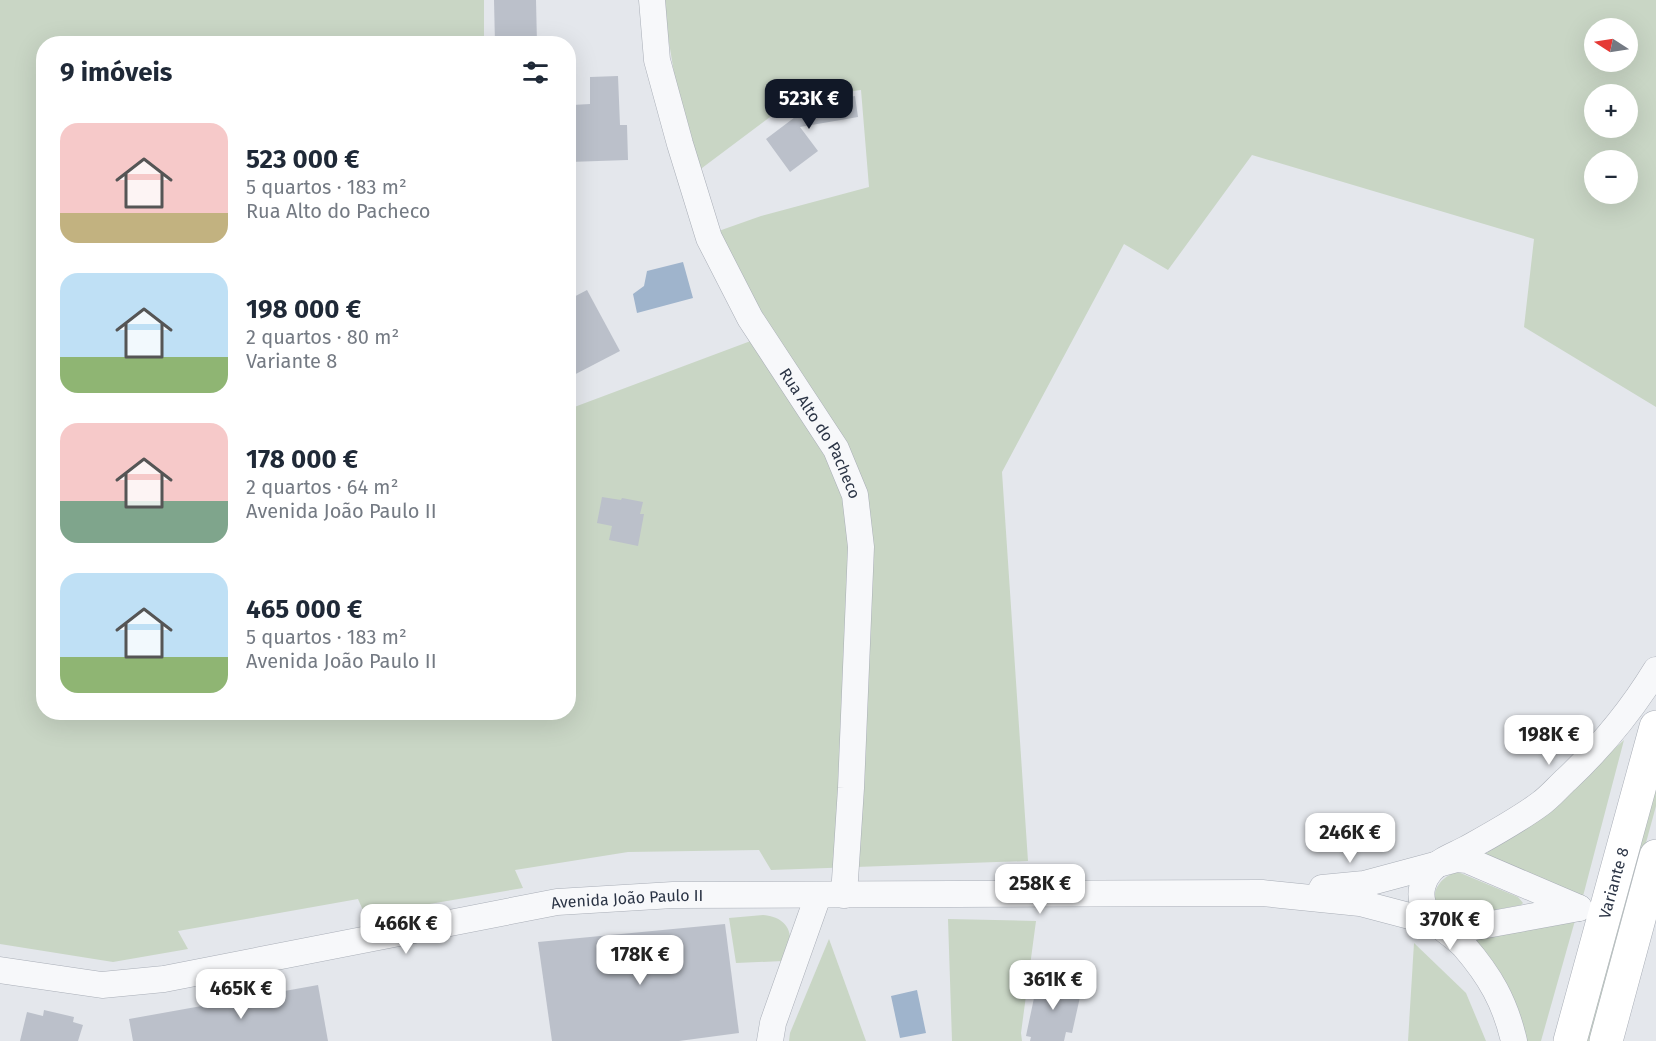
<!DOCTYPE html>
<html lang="pt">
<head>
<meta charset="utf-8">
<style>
	body { margin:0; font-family:"Fira Sans",sans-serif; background:#f2f2f3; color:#1f2937; height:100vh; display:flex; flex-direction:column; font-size:22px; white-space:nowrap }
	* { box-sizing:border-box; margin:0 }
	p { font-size:20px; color:#747a83 }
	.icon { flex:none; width:33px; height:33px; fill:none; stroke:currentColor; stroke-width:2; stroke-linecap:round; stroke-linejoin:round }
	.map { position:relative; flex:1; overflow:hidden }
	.sheet { position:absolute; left:36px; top:36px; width:540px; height:684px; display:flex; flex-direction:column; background:#fff; border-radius:24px; box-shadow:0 6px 24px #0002 }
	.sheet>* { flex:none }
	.needle { width:39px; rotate:282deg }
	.tools { position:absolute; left:1584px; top:18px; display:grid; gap:12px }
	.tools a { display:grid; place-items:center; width:54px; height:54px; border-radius:50%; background:#fff; box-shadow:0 6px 24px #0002; font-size:30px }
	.price { position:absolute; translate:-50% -51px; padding:0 14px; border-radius:12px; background:#fff; color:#222; font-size:20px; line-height:39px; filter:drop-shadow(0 2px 3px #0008) }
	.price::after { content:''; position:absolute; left:50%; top:36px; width:18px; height:14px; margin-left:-9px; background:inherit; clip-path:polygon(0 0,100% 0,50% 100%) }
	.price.selected { background:#111827; color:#fff }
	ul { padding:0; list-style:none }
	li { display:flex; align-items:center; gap:18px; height:150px; padding:0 24px }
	li span { display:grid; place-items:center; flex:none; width:168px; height:120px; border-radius:18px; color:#555 }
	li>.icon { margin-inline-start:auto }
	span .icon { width:72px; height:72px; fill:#fffc; stroke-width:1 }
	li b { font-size:26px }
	h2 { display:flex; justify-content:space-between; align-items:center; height:72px; padding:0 24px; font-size:26px }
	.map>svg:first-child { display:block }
	.green { fill:#c9d6c5; fill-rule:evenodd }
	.water { fill:#9fb4cc }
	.building { fill:#bbc0ca }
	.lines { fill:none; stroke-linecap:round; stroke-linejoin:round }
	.minor-casing { stroke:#a9aeb7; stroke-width:27 }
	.secondary-casing { stroke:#a9aeb7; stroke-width:34 }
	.minor { stroke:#f7f8fa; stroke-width:26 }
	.secondary { stroke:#fff; stroke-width:33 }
	.labels { text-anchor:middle; stroke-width:6; stroke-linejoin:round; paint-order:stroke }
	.street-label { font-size:16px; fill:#2b3445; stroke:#f4f6f9 }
</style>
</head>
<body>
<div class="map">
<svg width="1656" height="1041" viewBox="0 0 1656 1041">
	<rect width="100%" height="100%" fill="#e4e7ec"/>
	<!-- green -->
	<g class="green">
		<path d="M 0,0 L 484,0 L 484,43 L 44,44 L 44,712 L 568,712 L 569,409 L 772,333 L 713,233 L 761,216 L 869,187 L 861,90 L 794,99 L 698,171 L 681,115 L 662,0 L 1656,0 L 1656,407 L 1524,327 L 1534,239 L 1252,155 L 1168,270 L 1124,244 L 1002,472 L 1028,861 L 771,870 L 759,850 L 628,852 L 515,870 L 523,888 L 365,915 L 358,899 L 178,931 L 188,949 L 113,962 L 0,944 ZM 1594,28 L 1628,28 L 1628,62 L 1594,62 ZM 1594,94 L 1628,94 L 1628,128 L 1594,128 ZM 1594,160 L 1628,160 L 1628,194 L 1594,194 Z"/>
		<path d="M 1624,740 L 1582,900 L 1484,855 L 1562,797 Z"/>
		<path d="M 1656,771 L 1656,806 L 1592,1041 L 1583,1041 Z"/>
		<path d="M 1458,872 L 1518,897 L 1523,903 L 1521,905 L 1451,918 C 1447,915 1441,913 1439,909 C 1427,893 1442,875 1458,872 Z"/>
		<path d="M 763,915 C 778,916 792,924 790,943 C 789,948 785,956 783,961 L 736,963 L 729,918 Z"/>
		<path d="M 1576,917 L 1541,1041 L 1524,1041 L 1467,937 Z"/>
		<path d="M 948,919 L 1036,921 L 1021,1033 L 1022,1041 L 952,1041 Z"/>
		<path d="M 829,939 L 866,1041 L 789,1041 L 790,1033 Z"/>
		<path d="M 1414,943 L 1466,993 L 1486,1041 L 1408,1041 Z"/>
	</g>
	<!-- water -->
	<g class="water">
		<path d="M 683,262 L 693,298 L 637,313 L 633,294 L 644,286 L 647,271 Z"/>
		<path d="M 917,990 L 926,1033 L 900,1038 L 891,996 Z"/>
	</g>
	<!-- building -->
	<g class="building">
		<path d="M 494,0 L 536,0 L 537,44 L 495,44 Z"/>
		<path d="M 618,76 L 620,125 L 627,125 L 628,160 L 569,162 L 568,120 L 572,120 L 572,105 L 590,104 L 590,77 Z"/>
		<path d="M 855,96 L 858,117 L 800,127 L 818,151 L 790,172 L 766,139 L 815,102 Z"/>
		<path d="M 587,290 L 620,351 L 568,378 L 568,300 Z"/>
		<path d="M 602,497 L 621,500 L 622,498 L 643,502 L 640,514 L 644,514 L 638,546 L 609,540 L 612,526 L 597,523 Z"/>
		<path d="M 725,924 L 739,1033 L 679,1041 L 552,1041 L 538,942 Z"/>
		<path d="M 1038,979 L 1082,988 L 1072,1033 L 1066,1032 L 1064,1041 L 1030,1041 L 1031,1037 L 1026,1036 Z"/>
		<path d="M 318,985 L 328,1041 L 133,1041 L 129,1019 Z"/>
		<path d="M 44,1010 L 74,1017 L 73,1022 L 83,1025 L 78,1041 L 20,1041 L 27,1012 L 43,1016 Z"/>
	</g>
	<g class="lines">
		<!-- minor casing -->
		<g class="minor-casing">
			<g id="minor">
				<path id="s1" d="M 652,0 L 657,60 L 680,144 L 709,238 L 750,318 L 836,449 L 855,495 L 861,547 L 851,788 L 844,895"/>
				<path d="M 1322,888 L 1364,884 L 1457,859 L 1467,860 L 1579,908"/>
				<path d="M 1442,927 L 1457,930 L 1464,929 L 1579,908"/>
				<path id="s2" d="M 0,970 L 102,985 L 164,979 L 557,902 L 673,895 L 1262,893 L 1360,903 L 1436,923"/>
				<path d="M 770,1041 L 773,1023 L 818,896"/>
				<path d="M 1514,1041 C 1505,1002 1490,976 1464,946 C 1451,932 1429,923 1423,904 C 1419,892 1423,879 1431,870 C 1440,860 1455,855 1466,849 C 1491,835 1517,821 1540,804 C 1550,797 1558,787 1567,779 C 1602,746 1631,711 1656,670"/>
			</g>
		</g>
		<!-- secondary casing -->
		<g class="secondary-casing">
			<g id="secondary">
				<path id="s3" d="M 1570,1041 L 1656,727"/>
				<path d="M 1606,1041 L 1656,856"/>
			</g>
		</g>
		<!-- minor -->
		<use href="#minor" class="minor"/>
		<!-- secondary -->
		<use href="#secondary" class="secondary"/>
	</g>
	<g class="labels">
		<!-- street labels -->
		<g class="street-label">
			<text dy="6" stroke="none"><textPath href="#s1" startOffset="471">Rua Alto do Pacheco</textPath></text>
			<text dy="6" stroke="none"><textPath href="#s3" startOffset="164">Variante 8</textPath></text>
			<text dy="6" stroke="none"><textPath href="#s2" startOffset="636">Avenida João Paulo II</textPath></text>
		</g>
	</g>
</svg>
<div class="tools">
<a><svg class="needle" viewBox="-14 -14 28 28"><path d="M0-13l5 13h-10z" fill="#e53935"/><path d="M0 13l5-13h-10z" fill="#747a83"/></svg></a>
<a>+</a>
<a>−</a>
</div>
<b class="price selected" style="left:809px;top:130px">523K €</b>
<b class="price" style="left:1549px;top:766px">198K €</b>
<b class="price" style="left:1350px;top:864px">246K €</b>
<b class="price" style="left:1040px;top:915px">258K €</b>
<b class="price" style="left:1450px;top:951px">370K €</b>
<b class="price" style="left:406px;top:955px">466K €</b>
<b class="price" style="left:640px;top:986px">178K €</b>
<b class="price" style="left:1053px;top:1011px">361K €</b>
<b class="price" style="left:241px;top:1020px">465K €</b>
<section class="sheet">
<h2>9 imóveis<svg class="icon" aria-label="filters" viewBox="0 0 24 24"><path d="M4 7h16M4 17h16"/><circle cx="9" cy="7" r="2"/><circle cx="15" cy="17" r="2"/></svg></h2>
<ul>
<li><span style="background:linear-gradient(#f6c9c9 75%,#c2b280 0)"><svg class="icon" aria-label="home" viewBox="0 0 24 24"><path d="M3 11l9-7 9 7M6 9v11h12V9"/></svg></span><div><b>523 000 €</b><p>5 quartos · 183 m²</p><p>Rua Alto do Pacheco</p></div></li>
<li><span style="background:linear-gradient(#bfe0f5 70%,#8fb573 0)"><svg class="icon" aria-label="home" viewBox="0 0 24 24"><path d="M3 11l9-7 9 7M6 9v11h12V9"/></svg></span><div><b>198 000 €</b><p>2 quartos · 80 m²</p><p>Variante 8</p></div></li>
<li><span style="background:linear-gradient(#f6c9c9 65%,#7fa58c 0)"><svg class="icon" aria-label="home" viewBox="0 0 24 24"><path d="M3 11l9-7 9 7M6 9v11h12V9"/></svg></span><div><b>178 000 €</b><p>2 quartos · 64 m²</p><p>Avenida João Paulo II</p></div></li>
<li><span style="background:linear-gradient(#bfe0f5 70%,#8fb573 0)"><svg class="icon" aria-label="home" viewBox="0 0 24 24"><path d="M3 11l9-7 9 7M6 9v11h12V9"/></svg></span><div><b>465 000 €</b><p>5 quartos · 183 m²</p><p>Avenida João Paulo II</p></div></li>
</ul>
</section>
</div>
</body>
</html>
